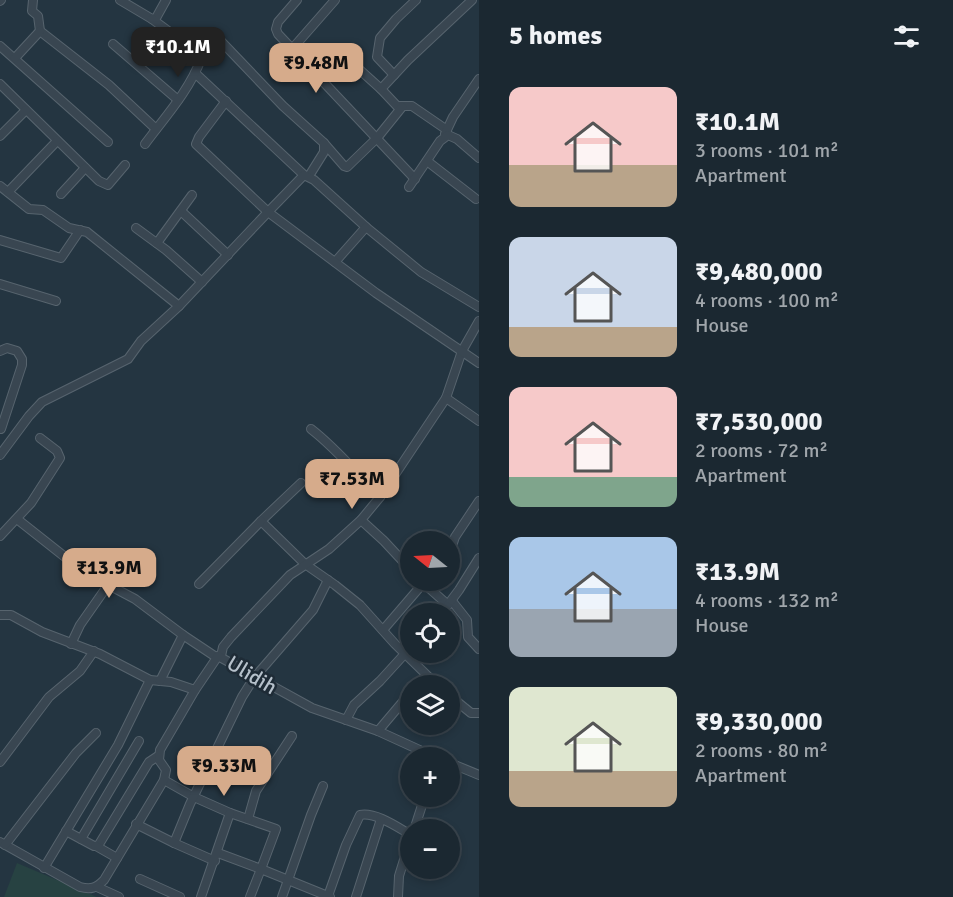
<!DOCTYPE html>
<html lang="en">
<head>
<meta charset="utf-8">
<style>
	body { margin:0; font-family:Signika,sans-serif; background:#28343d; color:#f1f3f6; height:100vh; display:flex; flex-direction:column; font-size:22px; white-space:nowrap }
	* { box-sizing:border-box; margin:0 }
	p { font-size:20px; color:#a0a6ab }
	.icon { flex:none; width:33px; height:33px; fill:none; stroke:currentColor; stroke-width:2; stroke-linecap:round; stroke-linejoin:round }
	.map { position:relative; flex:1; overflow:hidden }
	.sheet { display:flex; flex-direction:column; background:#1b2831; width:474px }
	.sheet>* { flex:none }
	.needle { width:39px; rotate:288deg }
	.controls { position:absolute; left:400px; top:531px; display:grid; gap:12px }
	.controls a { display:grid; place-items:center; width:60px; height:60px; border-radius:50%; background:#1b2831; box-shadow:0 3px 9px #0003,0 0 0 2px #39444d; font-size:30px }
	.price { position:absolute; translate:-50% -51px; padding:0 14px; border-radius:12px; background:#d6ab8b; color:#111; font-size:20px; line-height:39px; filter:drop-shadow(0 2px 3px #0008) }
	.price::after { content:''; position:absolute; left:50%; top:36px; width:18px; height:14px; margin-left:-9px; background:inherit; clip-path:polygon(0 0,100% 0,50% 100%) }
	.price.selected { background:#222; color:#fff }
	ul { padding:0; list-style:none }
	li { display:flex; align-items:center; gap:18px; height:150px; padding:0 30px }
	li span { display:grid; place-items:center; flex:none; width:168px; height:120px; border-radius:12px; color:#555 }
	li>.icon { margin-inline-start:auto }
	span .icon { width:72px; height:72px; fill:#fffc; stroke-width:1 }
	li b { font-size:26px }
	h2 { display:flex; justify-content:space-between; align-items:center; height:72px; padding:0 30px; font-size:26px }
	main { display:flex; flex:1; min-height:0 }
	.map>svg:first-child { display:block }
	.green { fill:#274242 }
	.lines { fill:none; stroke-linecap:round; stroke-linejoin:round }
	.street-casing { stroke:#57646e; stroke-width:10 }
	.street { stroke:#394651; stroke-width:8 }
	.labels { text-anchor:middle; stroke-width:5; stroke-linejoin:round; paint-order:stroke }
	.street-label { font-size:21px; fill:#b6c1cb; stroke:#1e2b36 }
</style>
</head>
<body>
<main>
<div class="map">
<svg width="479" height="897" viewBox="0 0 479 897">
	<rect width="100%" height="100%" fill="#243541"/>
	<!-- green -->
	<path class="green" d="M 17,863 L 97,897 L 4,897 Z"/>
	<g class="lines">
		<!-- street casing -->
		<g class="street-casing">
			<g id="street">
				<path d="M 33,0 L 32,11 L 38,16 L 40,31 L 109,85 L 156,129"/>
				<path d="M 120,0 L 152,19 L 156,18 L 166,0"/>
				<path d="M 297,0 L 278,22 L 276,29 L 278,34 L 415,179"/>
				<path d="M 0,1 L 1,0"/>
				<path d="M 217,37 L 283,106 L 324,143 L 324,152 L 309,176"/>
				<path d="M 113,44 L 178,100"/>
				<path d="M 0,46 L 108,142"/>
				<path d="M 292,49 L 335,0"/>
				<path d="M 15,58 L 40,31"/>
				<path d="M 350,61 L 381,89 L 397,106 L 412,106 L 447,130"/>
				<path d="M 195,73 L 304,175"/>
				<path d="M 394,75 L 377,57 L 380,38 L 396,19 L 416,0"/>
				<path d="M 0,84 L 99,181 L 108,185 L 125,165"/>
				<path d="M 381,89 L 408,60 L 472,0"/>
				<path d="M 226,101 L 199,137 L 196,144 L 268,212 L 304,175 L 314,180 L 366,227"/>
				<path d="M 445,134 L 453,117 L 479,79"/>
				<path d="M 0,136 L 26,110"/>
				<path d="M 324,143 L 344,166 L 347,167 L 377,138 L 402,107"/>
				<path d="M 145,144 C 165,117 189,91 201,59 L 198,53 L 152,19"/>
				<path d="M 427,161 L 476,199"/>
				<path d="M 0,186 L 29,209 L 43,210 L 69,228 L 87,232 L 179,306"/>
				<path d="M 409,187 L 440,141 L 448,135 L 457,139 L 479,158"/>
				<path d="M 8,192 L 57,141"/>
				<path d="M 61,194 L 85,168"/>
				<path d="M 181,211 L 228,255"/>
				<path d="M 136,228 L 166,250 L 202,282"/>
				<path d="M 0,240 L 61,258 L 80,230"/>
				<path d="M 157,243 L 192,195"/>
				<path d="M 335,262 L 366,227 L 421,272 L 479,307"/>
				<path d="M 0,284 L 56,301"/>
				<path d="M 0,351 L 7,348 L 17,351 L 22,359 L 22,365 L 1,429"/>
				<path d="M 446,398 L 462,351 L 479,321"/>
				<path d="M 311,429 C 337,449 357,474 380,497"/>
				<path d="M 0,455 L 29,416 L 42,402 L 128,359 L 141,341 L 179,306 L 268,212 L 376,293 L 479,363"/>
				<path d="M 301,483 L 261,521 L 305,564 L 335,585 L 360,605 L 395,644 L 438,686"/>
				<path d="M 17,519 L 84,572 L 135,599 L 183,635 L 216,657"/>
				<path d="M 361,520 L 384,541 L 411,570"/>
				<path d="M 0,536 L 31,503 L 60,458 L 57,451 L 40,438"/>
				<path d="M 450,552 L 455,537 L 479,501"/>
				<path d="M 420,580 L 448,605"/>
				<path d="M 199,584 L 261,521"/>
				<path d="M 452,601 L 467,620 L 468,637 L 479,649"/>
				<path d="M 441,614 L 459,590 L 479,558"/>
				<path d="M 0,615 L 11,615 L 42,632 L 100,654 L 150,680 L 171,682 L 195,690"/>
				<path d="M 383,630 L 426,580"/>
				<path d="M 71,644 L 80,625 L 108,585"/>
				<path d="M 221,656 L 223,647 L 231,637 L 290,575 L 329,549 L 361,520 L 380,497 L 446,398 L 479,421"/>
				<path d="M 160,681 L 183,635"/>
				<path d="M 417,686 L 430,678"/>
				<path d="M 450,696 L 471,713 L 479,713"/>
				<path d="M 346,720 L 354,705 L 380,681 L 411,647"/>
				<path d="M 378,731 L 411,692"/>
				<path d="M 0,762 L 49,697 L 80,671 L 94,651"/>
				<path d="M 450,763 L 479,775"/>
				<path d="M 164,780 L 194,797 L 230,813 L 276,829 L 261,869 L 218,853"/>
				<path d="M 248,819 L 256,791 L 292,736"/>
				<path d="M 136,824 L 174,843 L 190,804 L 242,697 L 254,678 L 313,610 L 328,580"/>
				<path d="M 414,830 L 425,796"/>
				<path d="M 66,831 L 94,846 L 98,846 L 149,762 L 158,756"/>
				<path d="M 81,839 L 139,741"/>
				<path d="M 0,842 L 80,887 C 91,890 96,888 104,880 L 164,780 L 166,770 L 159,760 L 160,750 L 195,690 L 218,656 L 312,708 L 378,731 L 437,758"/>
				<path d="M 174,843 L 215,861"/>
				<path d="M 5,845 L 76,753 L 96,733"/>
				<path d="M 96,846 L 117,858"/>
				<path d="M 44,868 L 118,745 L 150,680"/>
				<path d="M 140,879 L 180,897"/>
				<path d="M 97,887 L 119,897"/>
				<path d="M 328,896 L 346,845 L 360,815 C 376,812 397,827 411,835"/>
				<path d="M 201,897 L 230,813"/>
				<path d="M 250,897 L 261,869 L 330,897"/>
				<path d="M 282,897 L 311,815 L 323,786"/>
				<path d="M 356,897 L 381,819"/>
				<path d="M 398,897 L 399,876 L 411,837"/>
			</g>
		</g>
		<!-- street -->
		<use href="#street" class="street"/>
	</g>
	<g class="labels">
		<!-- street labels -->
		<g class="street-label">
			<text transform="translate(252 675) rotate(31)" y="7">Ulidih</text>
		</g>
	</g>
</svg>
<div class="controls">
<a><svg class="needle" viewBox="-14 -14 28 28"><path d="M0-13l5 13h-10z" fill="#e53935"/><path d="M0 13l5-13h-10z" fill="#a0a6ab"/></svg></a>
<a><svg class="icon" aria-label="locate" viewBox="0 0 24 24"><circle cx="12" cy="12" r="6"/><path d="M12 2v4M12 18v4M2 12h4M18 12h4"/></svg></a>
<a><svg class="icon" aria-label="layers" viewBox="0 0 24 24"><path d="M12 4l9 5-9 5-9-5zM3 14l9 5 9-5"/></svg></a>
<a>+</a>
<a>−</a>
</div>
<b class="price selected" style="left:178px;top:78px">₹10.1M</b>
<b class="price" style="left:316px;top:94px">₹9.48M</b>
<b class="price" style="left:352px;top:510px">₹7.53M</b>
<b class="price" style="left:109px;top:599px">₹13.9M</b>
<b class="price" style="left:224px;top:797px">₹9.33M</b>
</div>
<section class="sheet">
<h2>5 homes<svg class="icon" aria-label="filters" viewBox="0 0 24 24"><path d="M4 7h16M4 17h16"/><circle cx="9" cy="7" r="2"/><circle cx="15" cy="17" r="2"/></svg></h2>
<ul>
<li><span style="background:linear-gradient(#f6c9c9 65%,#b9a48a 0)"><svg class="icon" aria-label="home" viewBox="0 0 24 24"><path d="M3 11l9-7 9 7M6 9v11h12V9"/></svg></span><div><b>₹10.1M</b><p>3 rooms · 101 m²</p><p>Apartment</p></div></li>
<li><span style="background:linear-gradient(#c9d6e8 75%,#b9a48a 0)"><svg class="icon" aria-label="home" viewBox="0 0 24 24"><path d="M3 11l9-7 9 7M6 9v11h12V9"/></svg></span><div><b>₹9,480,000</b><p>4 rooms · 100 m²</p><p>House</p></div></li>
<li><span style="background:linear-gradient(#f6c9c9 75%,#7fa58c 0)"><svg class="icon" aria-label="home" viewBox="0 0 24 24"><path d="M3 11l9-7 9 7M6 9v11h12V9"/></svg></span><div><b>₹7,530,000</b><p>2 rooms · 72 m²</p><p>Apartment</p></div></li>
<li><span style="background:linear-gradient(#a9c7e8 60%,#9aa5b1 0)"><svg class="icon" aria-label="home" viewBox="0 0 24 24"><path d="M3 11l9-7 9 7M6 9v11h12V9"/></svg></span><div><b>₹13.9M</b><p>4 rooms · 132 m²</p><p>House</p></div></li>
<li><span style="background:linear-gradient(#dfe7d0 70%,#b9a48a 0)"><svg class="icon" aria-label="home" viewBox="0 0 24 24"><path d="M3 11l9-7 9 7M6 9v11h12V9"/></svg></span><div><b>₹9,330,000</b><p>2 rooms · 80 m²</p><p>Apartment</p></div></li>
</ul>
</section>
</main>
</body>
</html>
